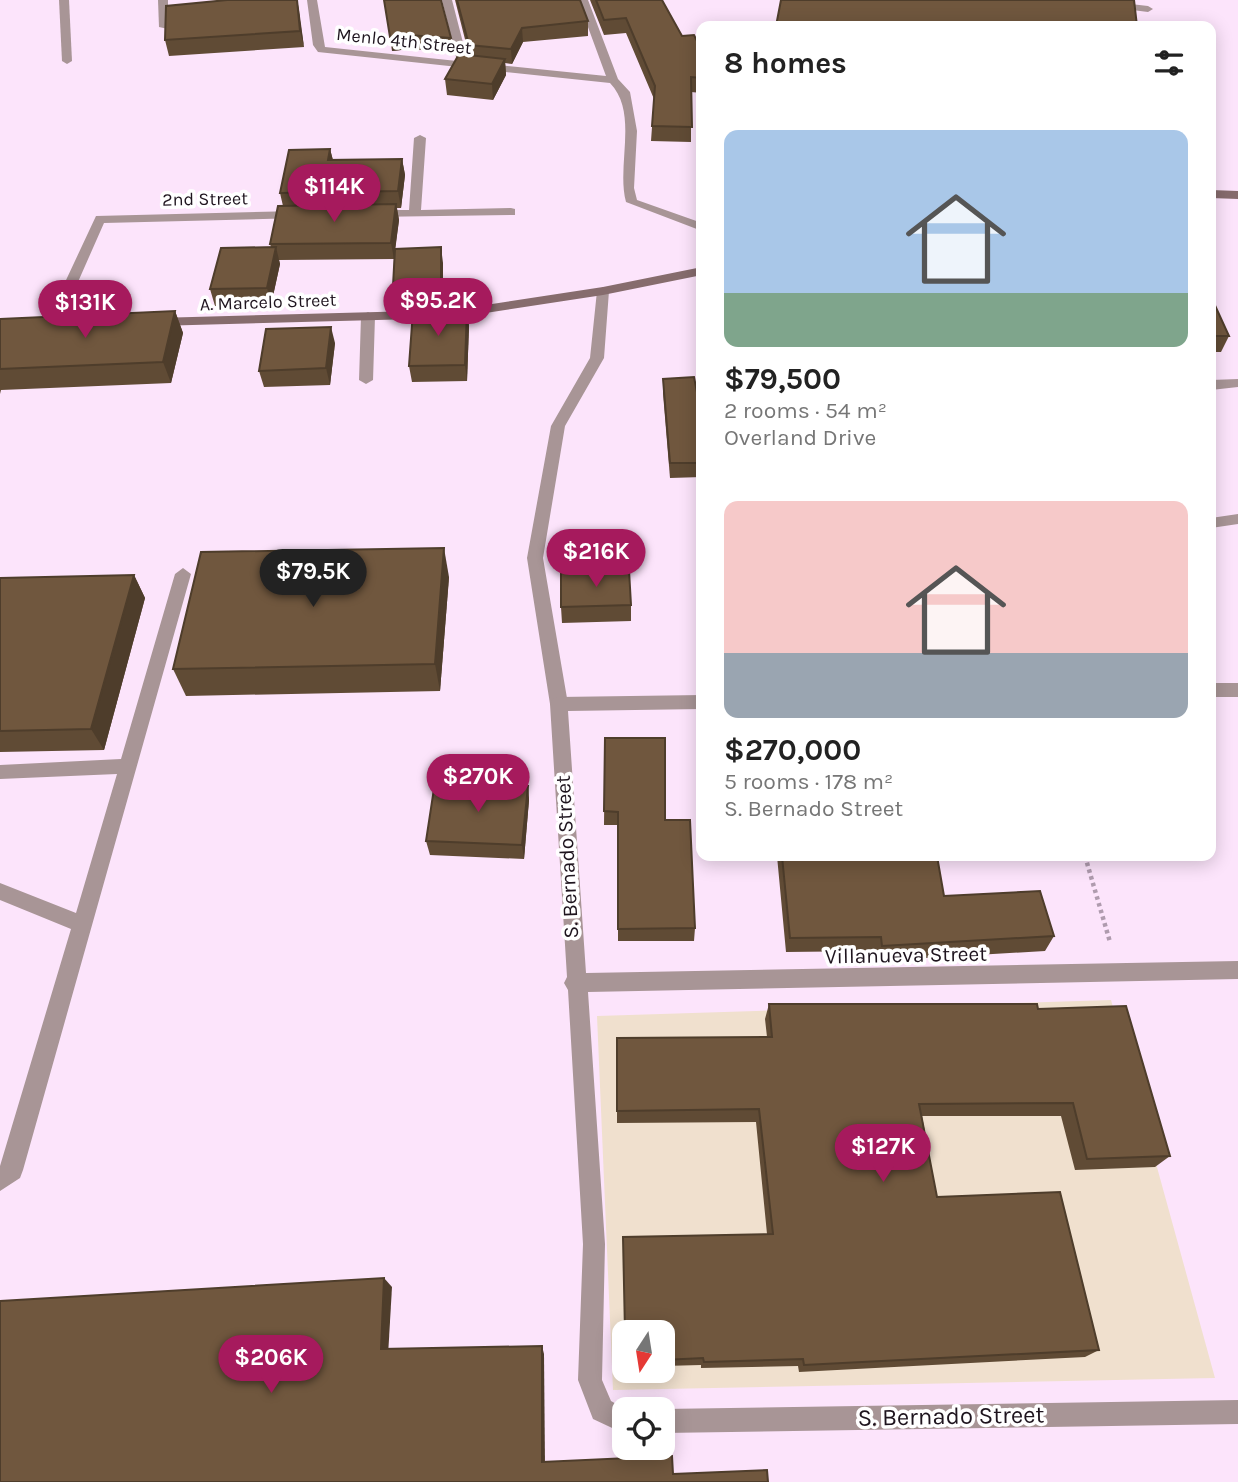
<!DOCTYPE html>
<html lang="en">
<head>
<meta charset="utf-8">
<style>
	body { margin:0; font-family:Karla,sans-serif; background:#f2f2f2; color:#222; height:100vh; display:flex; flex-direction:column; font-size:26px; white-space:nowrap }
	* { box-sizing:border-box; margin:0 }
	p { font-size:23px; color:#767676 }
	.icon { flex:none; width:38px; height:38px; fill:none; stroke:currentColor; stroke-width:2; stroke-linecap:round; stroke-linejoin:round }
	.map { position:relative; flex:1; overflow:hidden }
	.drawer { position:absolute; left:696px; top:21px; width:520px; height:840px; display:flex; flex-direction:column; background:#fff; border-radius:14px; box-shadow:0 4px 18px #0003 }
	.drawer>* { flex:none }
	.needle { width:46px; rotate:192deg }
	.controls { position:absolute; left:612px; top:1320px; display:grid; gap:14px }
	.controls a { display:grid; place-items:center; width:63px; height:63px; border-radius:14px; background:#fff; box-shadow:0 4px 18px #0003; font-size:35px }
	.price { position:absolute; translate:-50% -60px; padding:0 16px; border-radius:24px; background:#a61a5d; color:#fff; font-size:23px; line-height:46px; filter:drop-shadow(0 2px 4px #0008) }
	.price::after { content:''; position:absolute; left:50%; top:42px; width:21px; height:16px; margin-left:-10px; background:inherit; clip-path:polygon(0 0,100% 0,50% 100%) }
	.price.active { background:#222; color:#fff }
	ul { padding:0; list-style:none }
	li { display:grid; align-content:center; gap:14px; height:371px; padding:0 28px }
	li span { display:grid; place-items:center; height:217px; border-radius:14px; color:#555 }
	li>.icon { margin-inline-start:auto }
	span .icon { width:126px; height:126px; fill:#fffc; stroke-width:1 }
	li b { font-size:30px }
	h2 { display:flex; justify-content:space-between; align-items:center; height:84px; padding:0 28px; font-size:30px }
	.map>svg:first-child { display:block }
	.education { fill:#f0e0ce; fill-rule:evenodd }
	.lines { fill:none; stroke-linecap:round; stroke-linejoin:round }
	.path { stroke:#af9bae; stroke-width:4.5; stroke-dasharray:3.5 3.5; stroke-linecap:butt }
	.lane { fill:#a89596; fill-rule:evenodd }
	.street { fill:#a89596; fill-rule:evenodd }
	.secondary { fill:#866c6d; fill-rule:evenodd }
	.wall { fill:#604b35 }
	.shaded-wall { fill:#4e3d2b }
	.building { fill:#70573e; stroke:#4e3d2b; stroke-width:2 }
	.labels { text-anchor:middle; stroke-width:7; stroke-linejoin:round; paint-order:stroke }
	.far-street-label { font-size:18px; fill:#1e141e; stroke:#fff }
	.street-label { font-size:21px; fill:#1e141e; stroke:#fff }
	.near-street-label { font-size:24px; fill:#1e141e; stroke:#fff }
</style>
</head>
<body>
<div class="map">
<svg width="1238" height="1482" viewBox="0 0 1238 1482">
	<rect width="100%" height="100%" fill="#fce4fb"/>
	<!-- education -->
	<path class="education" d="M 1111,1000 L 1215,1378 L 613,1390 L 597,1016 ZM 625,1332 L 663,1332 L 663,1370 L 625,1370 Z"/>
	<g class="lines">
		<!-- path -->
		<path class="path" d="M 1085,856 L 1110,942"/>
		<!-- lane -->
		<g class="lane">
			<path d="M 1113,2 L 1148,6 L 1153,9 L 1148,12 L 1109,7 L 1109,3 Z"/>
			<path d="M 603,287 L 609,291 L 604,358 L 565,426 L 543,558 L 568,704 L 565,709 L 553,709 L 550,704 L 527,558 L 551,426 L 590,358 L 597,291 Z"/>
			<path d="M 368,312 L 375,316 L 373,380 L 366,384 L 359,380 L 361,316 Z"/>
			<path d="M 183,568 L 191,574 L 23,1170 L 20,1178 L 0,1191 L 0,1166 L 71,929 L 0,900 L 0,883 L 76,913 L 117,774 L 0,779 L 0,765 L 121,759 L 175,574 Z"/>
		</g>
		<!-- street -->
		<g class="street">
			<path d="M 59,0 L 69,0 L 72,61 L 67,64 L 62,61 Z"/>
			<path d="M 158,0 L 168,0 L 168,29 L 159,27 Z"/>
			<path d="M 307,0 L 317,0 L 325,47 L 457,61 L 442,0 L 452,0 L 468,62 L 606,76 L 578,0 L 588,0 L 618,79 L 630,92 L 637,131 L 634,188 L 637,200 L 702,223 L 702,231 L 626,202 C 616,165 639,113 610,83 L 318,52 L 313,45 Z"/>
			<path d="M 420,135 L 426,138 L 421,210 L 511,208 L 515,209 L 515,215 L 370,217 L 370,211 L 374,210 L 409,210 L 414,138 Z"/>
			<path d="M 297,211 L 301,212 L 301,218 L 104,223 L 59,325 L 52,329 L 45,325 L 96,216 Z"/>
			<path d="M 1238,379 L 1238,387 L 1211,390 L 1211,380 Z"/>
			<path d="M 1238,514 L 1238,524 L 1211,528 L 1211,518 Z"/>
			<rect x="1211" y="683" width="27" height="14"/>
			<path d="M 702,695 L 702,709 L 568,711 L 586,973 L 1238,961 L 1238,979 L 588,992 L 605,1244 L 602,1380 L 611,1401 L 625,1409 L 625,1434 L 593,1419 L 578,1380 L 583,1244 L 568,990 L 564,983 L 567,977 L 550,704 L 553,699 L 559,697 Z"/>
			<path d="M 1238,1400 L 1238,1424 L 663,1433 L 663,1409 Z"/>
		</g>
		<!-- secondary -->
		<g class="secondary">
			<path d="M 1211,190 L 1238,191 L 1238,199 L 1211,198 Z"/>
			<path d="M 702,267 L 702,275 L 603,295 L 453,318 L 156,326 L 149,322 L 156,318 L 453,310 L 603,287 Z"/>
		</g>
	</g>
	<!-- wall -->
	<g class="wall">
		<path d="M 297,0 L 304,47 L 169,56 L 165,40 Z"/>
		<path d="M 441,0 L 451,38 L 452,53 L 410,49 L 392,51 Z"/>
		<path d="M 455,0 L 580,0 L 588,21 L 588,36 L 523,42 L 512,64 L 505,63 L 506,75 L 493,100 L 447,95 L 445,79 L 469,55 Z"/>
		<path d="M 590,0 L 662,0 L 682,36 L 702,51 L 702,93 L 691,92 L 691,142 L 651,141 L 654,99 L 626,33 L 604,35 Z"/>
		<path d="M 330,149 L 333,160 L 402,159 L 405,175 L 401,208 L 397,208 L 399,220 L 395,249 L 443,263 L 443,300 L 396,303 L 393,286 L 394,259 L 279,260 L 280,264 L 271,305 L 215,306 L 210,289 L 271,247 L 270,244 L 283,206 L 280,193 Z"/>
		<path d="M 1211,301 L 1229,336 L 1221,352 L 1211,352 Z"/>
		<path d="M 467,310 L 469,326 L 467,381 L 412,382 L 409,366 Z"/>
		<path d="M 175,311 L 183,333 L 171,383 L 1,390 L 0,394 L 0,319 Z"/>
		<path d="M 335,343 L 330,385 L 264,387 L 259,371 Z"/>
		<path d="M 663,379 L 702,418 L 702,477 L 670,478 L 663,393 Z"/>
		<path d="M 134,575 L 145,598 L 104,750 L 0,752 L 0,578 Z"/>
		<path d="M 449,577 L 440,691 L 186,696 L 173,669 Z"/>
		<path d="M 631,605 L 631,621 L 562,623 L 561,607 Z"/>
		<path d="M 605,738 L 665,820 L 695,928 L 694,941 L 618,941 L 618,825 L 604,825 Z"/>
		<path d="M 528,786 L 529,800 L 524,859 L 430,855 L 426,841 Z"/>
		<path d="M 777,856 L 937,856 L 944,896 L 1054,936 L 1045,951 L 876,961 L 875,951 L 786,952 Z"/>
		<path d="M 769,1004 L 1038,1009 L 1170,1156 L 1155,1167 L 1075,1170 L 1061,1116 L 922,1116 L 937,1197 L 1099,1350 L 1085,1357 L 799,1372 L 798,1366 L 701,1368 L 701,1365 L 663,1366 L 663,1332 L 767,1234 L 756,1122 L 617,1123 L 617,1038 L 767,1037 L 765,1019 Z"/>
	</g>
	<!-- shaded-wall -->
	<g class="shaded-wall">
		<path d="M 297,0 L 299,9 L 304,47 L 300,31 Z"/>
		<path d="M 522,28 L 523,42 L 512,64 L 511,49 Z"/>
		<path d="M 408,35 L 410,49 L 392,51 L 390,37 Z"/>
		<path d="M 505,59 L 506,75 L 493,100 L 492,84 Z"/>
		<path d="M 330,149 L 334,165 L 328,160 Z"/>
		<path d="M 402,159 L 405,175 L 401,208 L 398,191 Z"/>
		<path d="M 396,204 L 399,220 L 394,259 L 391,243 Z"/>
		<path d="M 276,247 L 280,264 L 271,305 L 267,288 Z"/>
		<path d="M 441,247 L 443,263 L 443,300 L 441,284 Z"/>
		<path d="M 467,310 L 469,326 L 467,381 L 465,365 Z"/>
		<path d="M 175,311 L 183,333 L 171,383 L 163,362 Z"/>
		<path d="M 331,327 L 335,343 L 330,385 L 326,368 Z"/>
		<path d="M 444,548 L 449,577 L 440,691 L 435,664 Z"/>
		<path d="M 134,575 L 145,598 L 104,750 L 91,729 Z"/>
		<path d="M 528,786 L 529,800 L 524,859 L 522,845 Z"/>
		<path d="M 384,1278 L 392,1287 L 388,1356 L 381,1349 Z"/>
		<path d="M 542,1346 L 544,1354 L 545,1466 L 542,1462 Z"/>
	</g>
	<!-- building -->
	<g class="building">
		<path d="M 227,0 L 297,0 L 300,31 L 165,40 L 166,6 Z"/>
		<path d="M 384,0 L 441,0 L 451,38 L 408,35 L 390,37 Z"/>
		<path d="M 457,0 L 580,0 L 588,21 L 522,28 L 511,49 L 469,45 Z"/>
		<path d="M 596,0 L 662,0 L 682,36 L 694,35 L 702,51 L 702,78 L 691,77 L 692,127 L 652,126 L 655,86 L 626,18 L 604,20 Z"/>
		<path d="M 781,0 L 1134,0 L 1137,26 L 776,26 Z"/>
		<path d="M 459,54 L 505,59 L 492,84 L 445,79 Z"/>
		<path d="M 330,149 L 328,160 L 402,159 L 398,191 L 280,193 L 289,150 Z"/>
		<path d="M 396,204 L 391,243 L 270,244 L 278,206 Z"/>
		<path d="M 276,247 L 267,288 L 210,289 L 221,248 Z"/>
		<path d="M 441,247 L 441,284 L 393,286 L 395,249 Z"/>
		<path d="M 1211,301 L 1213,301 L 1229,336 L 1211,336 Z"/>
		<path d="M 467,310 L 465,365 L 409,366 L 413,311 Z"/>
		<path d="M 175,311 L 163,362 L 0,369 L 0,319 Z"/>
		<path d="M 331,327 L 326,368 L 259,371 L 266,329 Z"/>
		<path d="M 694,377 L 702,418 L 702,463 L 670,463 L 663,379 Z"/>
		<path d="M 444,548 L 435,664 L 173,669 L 201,552 Z"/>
		<path d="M 629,570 L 631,605 L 561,607 L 561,572 Z"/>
		<path d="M 134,575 L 91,729 L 0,731 L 0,578 Z"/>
		<path d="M 605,738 L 665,738 L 665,820 L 690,820 L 695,928 L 618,929 L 618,812 L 604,811 Z"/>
		<path d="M 435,782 L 528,786 L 522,845 L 426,841 Z"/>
		<path d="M 782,856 L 937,856 L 944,896 L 1040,891 L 1054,936 L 882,946 L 881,937 L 790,938 Z"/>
		<path d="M 769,1004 L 1037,1004 L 1038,1009 L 1126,1006 L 1170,1156 L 1087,1159 L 1073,1103 L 919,1104 L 937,1197 L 1060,1192 L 1099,1350 L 804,1365 L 803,1359 L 704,1362 L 703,1358 L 663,1360 L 663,1332 L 625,1332 L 623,1237 L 773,1234 L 759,1109 L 617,1111 L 617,1038 L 772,1037 Z"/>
		<path d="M 384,1278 L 381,1349 L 542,1346 L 542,1462 L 672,1456 L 673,1474 L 767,1470 L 768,1482 L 0,1482 L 0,1301 Z"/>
	</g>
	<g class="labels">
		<!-- far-street labels -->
		<g class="far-street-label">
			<text transform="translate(404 41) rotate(6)" y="6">Menlo 4th Street</text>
			<text transform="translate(205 199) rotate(-1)" y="6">2nd Street</text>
			<text transform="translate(268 302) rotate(-2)" y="6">A. Marcelo Street</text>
		</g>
		<!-- street labels -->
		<g class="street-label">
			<text transform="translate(567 857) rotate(-93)" y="7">S. Bernado Street</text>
			<text transform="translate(906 955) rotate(-1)" y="7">Villanueva Street</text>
		</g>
		<!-- near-street labels -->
		<g class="near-street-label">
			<text transform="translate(951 1416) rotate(-1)" y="8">S. Bernado Street</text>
		</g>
	</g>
</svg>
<div class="controls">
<a><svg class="needle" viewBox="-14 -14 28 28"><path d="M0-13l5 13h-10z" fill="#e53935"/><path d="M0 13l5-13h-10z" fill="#767676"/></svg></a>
<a><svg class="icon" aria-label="locate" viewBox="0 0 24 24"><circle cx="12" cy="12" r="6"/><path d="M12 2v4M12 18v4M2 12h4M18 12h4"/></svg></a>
</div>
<b class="price" style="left:334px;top:224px">$114K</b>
<b class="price" style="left:438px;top:338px">$95.2K</b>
<b class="price" style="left:85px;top:340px">$131K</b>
<b class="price" style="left:596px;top:589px">$216K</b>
<b class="price active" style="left:313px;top:609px">$79.5K</b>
<b class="price" style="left:478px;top:814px">$270K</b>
<b class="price" style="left:883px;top:1184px">$127K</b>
<b class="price" style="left:271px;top:1395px">$206K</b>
<section class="drawer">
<h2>8 homes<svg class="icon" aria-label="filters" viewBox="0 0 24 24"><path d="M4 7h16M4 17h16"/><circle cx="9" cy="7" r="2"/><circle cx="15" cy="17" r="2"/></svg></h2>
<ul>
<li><span style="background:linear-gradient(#a9c7e8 75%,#7fa58c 0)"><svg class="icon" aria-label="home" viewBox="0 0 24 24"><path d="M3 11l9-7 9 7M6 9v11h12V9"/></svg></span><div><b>$79,500</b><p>2 rooms · 54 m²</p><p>Overland Drive</p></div></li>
<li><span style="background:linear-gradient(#f6c9c9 70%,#9aa5b1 0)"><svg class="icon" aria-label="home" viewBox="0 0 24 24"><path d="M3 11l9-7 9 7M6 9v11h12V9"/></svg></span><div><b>$270,000</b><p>5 rooms · 178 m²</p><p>S. Bernado Street</p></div></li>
</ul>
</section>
</div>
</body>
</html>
